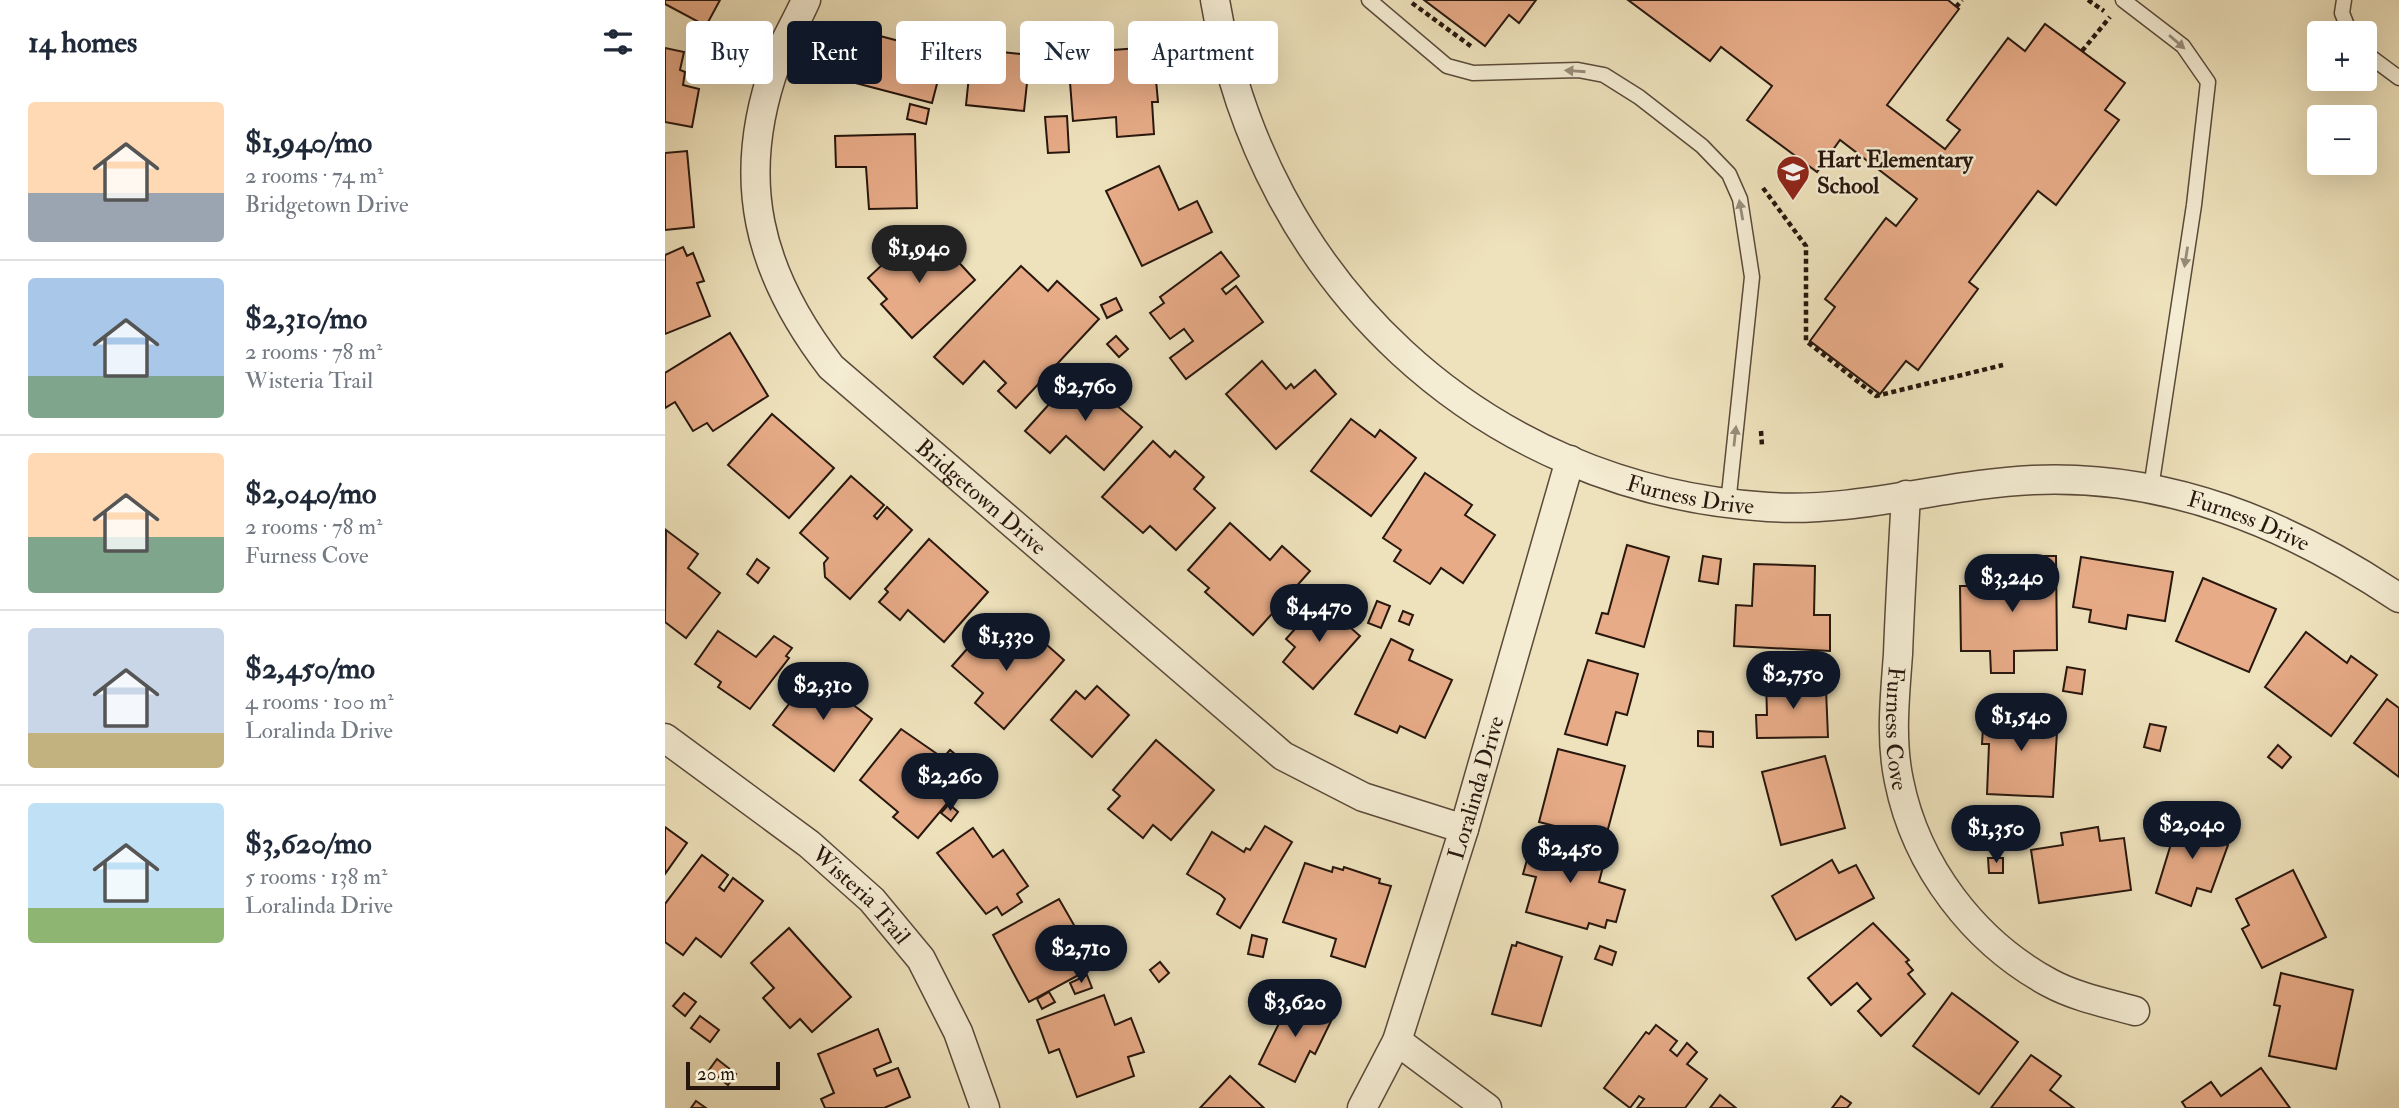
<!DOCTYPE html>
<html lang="en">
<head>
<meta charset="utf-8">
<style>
	body { margin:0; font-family:"IM FELL Double Pica",serif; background:#f6f6f7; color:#1f2937; height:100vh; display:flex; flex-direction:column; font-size:26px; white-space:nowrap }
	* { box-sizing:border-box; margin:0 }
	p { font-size:23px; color:#747a83 }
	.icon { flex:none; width:38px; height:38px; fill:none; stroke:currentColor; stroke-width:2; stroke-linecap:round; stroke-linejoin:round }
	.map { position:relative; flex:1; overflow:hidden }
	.drawer { display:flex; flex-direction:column; background:#fff; width:665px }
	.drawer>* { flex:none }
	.banner { position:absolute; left:21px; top:21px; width:665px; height:63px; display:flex; gap:14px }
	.tools { position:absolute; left:1642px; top:21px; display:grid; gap:14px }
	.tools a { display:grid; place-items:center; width:70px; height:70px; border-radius:7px; background:#fff; box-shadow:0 7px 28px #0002; font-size:35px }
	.scale { position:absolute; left:21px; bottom:18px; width:94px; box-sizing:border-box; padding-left:7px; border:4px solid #28170e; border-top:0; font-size:19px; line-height:24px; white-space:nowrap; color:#28170e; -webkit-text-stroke:5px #f4ecd3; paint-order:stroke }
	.price { position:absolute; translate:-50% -60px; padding:0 16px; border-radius:24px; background:#111827; color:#fff; font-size:23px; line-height:46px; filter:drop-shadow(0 2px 4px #0008) }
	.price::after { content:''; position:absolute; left:50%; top:42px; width:21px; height:16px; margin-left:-10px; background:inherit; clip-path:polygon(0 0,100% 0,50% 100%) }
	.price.active { background:#222; color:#fff }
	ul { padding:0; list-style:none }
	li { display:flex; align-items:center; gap:21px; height:175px; padding:0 28px }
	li+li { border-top:2px solid #e0e1e3 }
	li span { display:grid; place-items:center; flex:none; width:196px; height:140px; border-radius:7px; color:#555 }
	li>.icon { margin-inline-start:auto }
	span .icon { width:84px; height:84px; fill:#fffc; stroke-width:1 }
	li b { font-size:30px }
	h2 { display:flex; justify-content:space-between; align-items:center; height:84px; padding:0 28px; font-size:30px }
	.chip { padding:0 24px; border-radius:7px; background:#fff; box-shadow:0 7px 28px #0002; font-size:24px; line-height:63px }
	.chip.active { background:#111827; color:#fff }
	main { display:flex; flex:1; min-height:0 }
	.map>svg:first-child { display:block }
	.building { fill:#e7ab87; stroke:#28170e; stroke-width:2 }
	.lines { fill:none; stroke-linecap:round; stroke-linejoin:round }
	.service-casing { stroke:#5a4a3a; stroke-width:17 }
	.minor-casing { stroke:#5a4a3a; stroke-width:31 }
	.path { stroke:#28170e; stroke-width:4.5; stroke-dasharray:5 3.5; stroke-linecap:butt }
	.service { stroke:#f4ecd3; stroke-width:14 }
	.minor { stroke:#f4ecd3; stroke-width:28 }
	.oneway { fill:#988c7a }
	.labels { text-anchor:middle; stroke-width:5; stroke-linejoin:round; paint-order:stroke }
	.poi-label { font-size:23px; font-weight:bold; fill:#28170e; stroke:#f4ecd3; text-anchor:start }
	.street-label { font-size:23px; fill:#28170e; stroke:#f4ecd3 }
</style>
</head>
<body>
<main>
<section class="drawer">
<h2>14 homes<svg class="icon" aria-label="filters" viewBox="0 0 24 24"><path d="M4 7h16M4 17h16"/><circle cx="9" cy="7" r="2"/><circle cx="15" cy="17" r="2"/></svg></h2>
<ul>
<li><span style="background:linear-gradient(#ffd9b3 65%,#9aa5b1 0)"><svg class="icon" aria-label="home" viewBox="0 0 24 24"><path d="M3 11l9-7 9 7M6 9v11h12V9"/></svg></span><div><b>$1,940/mo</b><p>2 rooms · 74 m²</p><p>Bridgetown Drive</p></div></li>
<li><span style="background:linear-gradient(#a9c7e8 70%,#7fa58c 0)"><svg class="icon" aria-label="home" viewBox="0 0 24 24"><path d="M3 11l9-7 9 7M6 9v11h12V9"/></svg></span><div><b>$2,310/mo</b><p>2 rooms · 78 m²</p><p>Wisteria Trail</p></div></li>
<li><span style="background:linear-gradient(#ffd9b3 60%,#7fa58c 0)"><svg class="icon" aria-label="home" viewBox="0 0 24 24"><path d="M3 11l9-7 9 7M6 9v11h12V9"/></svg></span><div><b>$2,040/mo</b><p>2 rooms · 78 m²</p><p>Furness Cove</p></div></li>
<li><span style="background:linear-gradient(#c9d6e8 75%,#c2b280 0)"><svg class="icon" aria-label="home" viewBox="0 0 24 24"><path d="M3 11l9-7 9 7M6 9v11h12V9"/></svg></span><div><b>$2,450/mo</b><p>4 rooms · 100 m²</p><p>Loralinda Drive</p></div></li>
<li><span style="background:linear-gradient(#bfe0f5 75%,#8fb573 0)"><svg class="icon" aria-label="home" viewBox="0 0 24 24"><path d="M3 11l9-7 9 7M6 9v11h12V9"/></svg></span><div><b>$3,620/mo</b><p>5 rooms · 138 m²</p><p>Loralinda Drive</p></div></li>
</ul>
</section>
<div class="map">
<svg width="1734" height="1108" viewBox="0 0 1734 1108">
	<rect width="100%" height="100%" fill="#eee2bc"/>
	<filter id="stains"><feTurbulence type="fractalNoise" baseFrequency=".00286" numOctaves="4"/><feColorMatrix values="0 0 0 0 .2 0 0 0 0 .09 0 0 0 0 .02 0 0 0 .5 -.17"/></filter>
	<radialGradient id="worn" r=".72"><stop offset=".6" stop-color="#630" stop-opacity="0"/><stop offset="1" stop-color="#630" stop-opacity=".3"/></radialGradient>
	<!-- building -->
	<g class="building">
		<path d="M 0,0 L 55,0 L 41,26 L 0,4 Z"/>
		<path d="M 759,0 L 871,0 L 854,23 L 844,15 L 820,46 Z"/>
		<path d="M 963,0 L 1283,0 L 1294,9 L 1222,105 L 1280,149 L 1295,130 L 1282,120 L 1343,38 L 1360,51 L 1380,24 L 1460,83 L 1440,110 L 1454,120 L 1391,205 L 1373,191 L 1304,282 L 1313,289 L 1253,370 L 1241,361 L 1215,394 L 1145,341 L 1170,307 L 1160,299 L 1221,218 L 1231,226 L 1252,199 L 1175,140 L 1152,172 L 1082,120 L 1107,86 L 1056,47 L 1045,61 Z"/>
		<path d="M 192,30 L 280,53 L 267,103 L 179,80 Z"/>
		<path d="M 488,47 L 493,102 L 487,102 L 489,134 L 452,137 L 451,117 L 408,121 L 404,69 L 435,66 L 434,51 Z"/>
		<path d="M 0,48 L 19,52 L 15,70 L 20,72 L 18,85 L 34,89 L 27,127 L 0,122 Z"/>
		<path d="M 318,50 L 365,55 L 359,111 L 301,105 L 305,66 L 316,67 Z"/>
		<path d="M 245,104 L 264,109 L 261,124 L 242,119 Z"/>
		<path d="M 402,116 L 404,152 L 383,153 L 380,117 Z"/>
		<path d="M 250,134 L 252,208 L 204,209 L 201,167 L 171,167 L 170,136 Z"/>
		<path d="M 22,151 L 29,227 L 0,230 L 0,153 Z"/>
		<path d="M 494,166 L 514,210 L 532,201 L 547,232 L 477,266 L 441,191 Z"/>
		<path d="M 249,235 L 278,266 L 288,256 L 310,280 L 247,338 L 216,304 L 222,299 L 203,278 Z"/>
		<path d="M 18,247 L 22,256 L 28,253 L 39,281 L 32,283 L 45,316 L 0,334 L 0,255 Z"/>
		<path d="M 556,252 L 574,276 L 557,289 L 561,294 L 571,286 L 598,322 L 521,379 L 505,358 L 528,341 L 519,329 L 505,339 L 485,313 L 499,303 L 495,297 Z"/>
		<path d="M 356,266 L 383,291 L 392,281 L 434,319 L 351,408 L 333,391 L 341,383 L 319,361 L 298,384 L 269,357 Z"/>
		<path d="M 451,298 L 457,310 L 442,318 L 436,305 Z"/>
		<path d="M 65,333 L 103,396 L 48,431 L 42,423 L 28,431 L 10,402 L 0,408 L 0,373 Z"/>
		<path d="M 451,336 L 463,349 L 454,357 L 442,344 Z"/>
		<path d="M 597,361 L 621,389 L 626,384 L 629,388 L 650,370 L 671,394 L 611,449 L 561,394 Z"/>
		<path d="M 413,372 L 477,427 L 439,470 L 401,436 L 385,453 L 360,431 Z"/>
		<path d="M 107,414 L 169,468 L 124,518 L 63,465 Z"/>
		<path d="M 686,419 L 710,437 L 715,430 L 751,458 L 706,516 L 646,471 Z"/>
		<path d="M 488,441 L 505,457 L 510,451 L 539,477 L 529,489 L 550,508 L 511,550 L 485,526 L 478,533 L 437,497 Z"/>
		<path d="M 760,473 L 807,505 L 800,515 L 830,535 L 798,583 L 776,568 L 765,584 L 729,561 L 736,550 L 718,538 Z"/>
		<path d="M 186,476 L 219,505 L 209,516 L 212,519 L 222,507 L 247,530 L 185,599 L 160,577 L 159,563 L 163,558 L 135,533 Z"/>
		<path d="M 565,523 L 605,560 L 617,546 L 645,571 L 588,635 L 540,592 L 544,588 L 523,570 Z"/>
		<path d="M 1,530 L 33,554 L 23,568 L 55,593 L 21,638 L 0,622 Z"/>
		<path d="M 264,539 L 323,592 L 279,642 L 243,610 L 235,620 L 214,602 L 223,592 L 220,589 Z"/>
		<path d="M 962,545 L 1004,557 L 979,647 L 931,633 L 937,613 L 943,614 Z"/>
		<path d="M 1038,556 L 1056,559 L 1053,584 L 1034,581 Z"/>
		<path d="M 1352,556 L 1391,556 L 1392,650 L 1349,651 L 1349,673 L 1326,673 L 1325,651 L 1296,651 L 1295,586 L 1352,586 Z"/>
		<path d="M 1416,557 L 1508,572 L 1500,621 L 1463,615 L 1461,629 L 1424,622 L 1426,610 L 1408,607 Z"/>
		<path d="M 92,559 L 104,568 L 93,583 L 82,574 Z"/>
		<path d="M 1089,564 L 1150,566 L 1149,615 L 1165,615 L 1165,651 L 1069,646 L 1071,605 L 1087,606 Z"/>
		<path d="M 1538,578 L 1611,609 L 1584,672 L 1511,641 Z"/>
		<path d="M 655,601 L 695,636 L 648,689 L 618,662 L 630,647 L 621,639 Z"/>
		<path d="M 712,601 L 725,606 L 716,628 L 703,623 Z"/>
		<path d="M 738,611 L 748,615 L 744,625 L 734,621 Z"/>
		<path d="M 325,623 L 361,654 L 374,638 L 399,660 L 339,729 L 310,703 L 318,693 L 287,666 Z"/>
		<path d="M 53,631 L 91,657 L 109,636 L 127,648 L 121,656 L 124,658 L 85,709 L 53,687 L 56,682 L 30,664 Z"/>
		<path d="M 1641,632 L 1682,663 L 1686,656 L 1712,675 L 1666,736 L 1600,687 Z"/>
		<path d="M 726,639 L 748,650 L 744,660 L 787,680 L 760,738 L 735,726 L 732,733 L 690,714 Z"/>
		<path d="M 923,660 L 973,674 L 962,715 L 951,712 L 942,745 L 900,734 Z"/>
		<path d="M 1402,667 L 1420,670 L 1417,694 L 1398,691 Z"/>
		<path d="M 147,674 L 207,719 L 169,771 L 108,725 Z"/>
		<path d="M 1124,676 L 1124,679 L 1141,679 L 1141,692 L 1161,689 L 1163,737 L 1092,738 L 1091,715 L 1102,715 L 1101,680 Z"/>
		<path d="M 432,686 L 464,715 L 427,757 L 386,720 L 411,691 L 420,699 Z"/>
		<path d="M 1722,699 L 1734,708 L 1734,777 L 1689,743 Z"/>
		<path d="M 1319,711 L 1393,716 L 1388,797 L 1322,794 L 1324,744 L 1317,744 Z"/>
		<path d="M 1485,724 L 1501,727 L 1495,751 L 1479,747 Z"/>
		<path d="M 236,729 L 278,758 L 285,750 L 303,765 L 294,777 L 300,782 L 253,838 L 228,817 L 233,812 L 195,780 Z"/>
		<path d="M 1033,731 L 1048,732 L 1048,747 L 1033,746 Z"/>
		<path d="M 491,740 L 549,790 L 506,840 L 488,825 L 478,838 L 443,809 L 455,796 L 448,790 Z"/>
		<path d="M 1613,745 L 1626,757 L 1617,768 L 1603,757 Z"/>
		<path d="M 893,749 L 960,766 L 940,840 L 918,834 L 917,838 L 911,837 L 913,832 L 874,822 Z"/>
		<path d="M 1160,756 L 1180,828 L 1116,845 L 1097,772 Z"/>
		<path d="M 284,804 L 293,812 L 286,821 L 276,813 Z"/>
		<path d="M 1521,814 L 1555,827 L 1550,840 L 1563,845 L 1546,892 L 1532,888 L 1526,906 L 1491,893 L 1509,834 L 1516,828 Z"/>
		<path d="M 600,826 L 627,842 L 575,928 L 552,914 L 560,899 L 556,895 L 522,874 L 547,832 L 579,852 L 581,848 L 585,850 Z"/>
		<path d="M 0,827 L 22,843 L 0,874 Z"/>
		<path d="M 1433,827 L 1435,841 L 1459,838 L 1466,890 L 1374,903 L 1366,850 L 1398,845 L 1396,833 Z"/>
		<path d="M 308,828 L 328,857 L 338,850 L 363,886 L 352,894 L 357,902 L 337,915 L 332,907 L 321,914 L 272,853 Z"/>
		<path d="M 869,835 L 941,855 L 934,882 L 960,890 L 951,922 L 942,920 L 940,928 L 924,923 L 922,929 L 861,912 L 871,877 L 858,874 Z"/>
		<path d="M 37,855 L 63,875 L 54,887 L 59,891 L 68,878 L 98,901 L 56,957 L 31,938 L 18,955 L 0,942 L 0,904 Z"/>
		<path d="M 1323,858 L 1338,858 L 1338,873 L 1324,873 Z"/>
		<path d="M 1167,860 L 1174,873 L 1191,865 L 1209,898 L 1131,940 L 1107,896 Z"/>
		<path d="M 640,863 L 667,872 L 668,867 L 678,870 L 679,867 L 715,879 L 714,883 L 726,886 L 700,967 L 666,956 L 671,939 L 618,922 Z"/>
		<path d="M 1628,870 L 1661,937 L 1597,968 L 1577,929 L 1584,925 L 1571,899 Z"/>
		<path d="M 394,899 L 432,965 L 364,1002 L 328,935 Z"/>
		<path d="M 1208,923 L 1244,960 L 1241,962 L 1248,970 L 1243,974 L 1260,994 L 1216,1036 L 1193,1011 L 1206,999 L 1192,983 L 1166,1005 L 1143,978 Z"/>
		<path d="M 124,928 L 186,997 L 147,1032 L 135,1019 L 125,1028 L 98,998 L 109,988 L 86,963 Z"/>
		<path d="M 587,935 L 602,939 L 598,957 L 583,954 Z"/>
		<path d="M 852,942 L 897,957 L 876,1026 L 827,1014 L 847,945 L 851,946 Z"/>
		<path d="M 935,946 L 951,952 L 947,965 L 930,959 Z"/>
		<path d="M 495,962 L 504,973 L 494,982 L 485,970 Z"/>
		<path d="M 1616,973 L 1688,990 L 1671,1069 L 1604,1056 L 1615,1006 L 1609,1005 Z"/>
		<path d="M 422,975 L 427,988 L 410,994 L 405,983 Z"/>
		<path d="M 384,992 L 390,1002 L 377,1009 L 372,999 Z"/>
		<path d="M 19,993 L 31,1002 L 20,1016 L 8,1006 Z"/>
		<path d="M 1287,993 L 1353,1042 L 1314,1094 L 1248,1046 Z"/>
		<path d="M 439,995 L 450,1025 L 466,1018 L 479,1052 L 463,1057 L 469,1076 L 412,1097 L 394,1049 L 384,1053 L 372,1020 Z"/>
		<path d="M 627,997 L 668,1017 L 650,1054 L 645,1051 L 630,1082 L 594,1064 Z"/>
		<path d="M 35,1016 L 54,1030 L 45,1042 L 26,1028 Z"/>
		<path d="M 991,1025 L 1012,1041 L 1005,1050 L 1012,1056 L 1022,1043 L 1032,1052 L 1022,1064 L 1042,1079 L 1020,1108 L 972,1108 L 979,1099 L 974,1096 L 965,1108 L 939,1088 L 981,1032 L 984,1034 Z"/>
		<path d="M 213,1029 L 226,1062 L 209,1069 L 212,1076 L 233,1068 L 245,1097 L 219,1108 L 160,1108 L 156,1099 L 169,1093 L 153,1054 Z"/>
		<path d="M 1366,1055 L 1396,1076 L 1385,1090 L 1409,1108 L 1326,1108 Z"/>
		<path d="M 52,1059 L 71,1074 L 63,1085 L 44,1070 Z"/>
		<path d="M 1596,1068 L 1625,1108 L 1521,1108 L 1517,1102 L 1546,1082 L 1556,1096 Z"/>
		<path d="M 565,1076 L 599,1108 L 535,1108 Z"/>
		<path d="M 1055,1095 L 1071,1108 L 1045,1108 Z"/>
		<path d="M 1176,1096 L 1186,1103 L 1182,1108 L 1167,1108 Z"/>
		<path d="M 31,1101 L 41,1108 L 26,1108 Z"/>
	</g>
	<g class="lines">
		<!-- service casing -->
		<g class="service-casing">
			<g id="service">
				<path d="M 704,0 L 782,66 L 808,73 L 913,70 L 939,75 L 974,97 L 1037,146 L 1064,174 L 1075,199 L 1087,277 L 1063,504"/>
				<path d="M 1458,0 L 1518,46 L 1543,82 L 1529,205 L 1486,488"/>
				<path d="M 1679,0 L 1677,13 L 1685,33"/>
				<path d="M 1699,52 L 1734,78"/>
			</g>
		</g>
		<!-- minor casing -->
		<g class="minor-casing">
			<g id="minor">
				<path id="s1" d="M 141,0 C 132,21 119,41 111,63 C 69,179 93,272 166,367 L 618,756 L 698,797 L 799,829"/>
				<path id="s2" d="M 550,0 C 597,281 816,489 1103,507 C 1192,513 1280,484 1368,480 C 1503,474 1624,524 1734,598"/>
				<path id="s3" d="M 1241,495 C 1238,548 1235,601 1233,654 C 1230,696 1225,739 1234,781 C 1251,866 1309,942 1385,983 C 1411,997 1441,1003 1470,1011"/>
				<path id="s4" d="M 0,738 L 144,844 L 207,900 L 256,959 L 293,1032 L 320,1108"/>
				<path d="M 732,1041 L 822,1108"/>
				<path id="s5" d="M 697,1108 L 732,1041 L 799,829 L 905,460"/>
			</g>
		</g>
		<!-- path -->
		<g class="path">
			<path d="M 1423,0 L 1439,11"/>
			<path d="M 747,3 L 807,47"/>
			<path d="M 1291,7 L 1297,0"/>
			<path d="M 1417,51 L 1445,17"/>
			<path d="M 1098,188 L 1141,246 L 1141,341 L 1211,396 L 1338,365"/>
			<path d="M 1096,431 L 1097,446"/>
		</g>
		<!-- service -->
		<use href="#service" class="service"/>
		<!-- minor -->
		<use href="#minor" class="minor"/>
	</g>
	<!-- one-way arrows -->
	<defs><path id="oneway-solid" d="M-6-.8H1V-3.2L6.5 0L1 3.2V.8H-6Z" transform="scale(1.75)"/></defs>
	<g class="oneway">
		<use href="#oneway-solid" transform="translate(1512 42) rotate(41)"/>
		<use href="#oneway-solid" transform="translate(910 71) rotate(-176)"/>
		<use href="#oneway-solid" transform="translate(1076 210) rotate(-100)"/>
		<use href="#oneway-solid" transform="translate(1521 257) rotate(99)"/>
		<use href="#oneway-solid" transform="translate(1070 436) rotate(-84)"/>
	</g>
	<!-- icons -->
	<defs>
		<g id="school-pin" transform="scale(1.75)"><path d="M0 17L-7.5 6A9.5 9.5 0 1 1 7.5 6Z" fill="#8f2418" stroke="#f4ecd3"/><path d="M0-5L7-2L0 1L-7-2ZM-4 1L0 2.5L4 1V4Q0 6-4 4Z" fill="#fff"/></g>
	</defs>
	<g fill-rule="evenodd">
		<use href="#school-pin" x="1128" y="172"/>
	</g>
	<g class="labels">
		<!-- poi labels -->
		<g class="poi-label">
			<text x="1152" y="167">Hart Elementary<tspan x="1152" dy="26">School</tspan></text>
		</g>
		<!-- street labels -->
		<g class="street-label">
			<text dy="8" stroke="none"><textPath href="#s2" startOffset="733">Furness Drive</textPath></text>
			<text dy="8" stroke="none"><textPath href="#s1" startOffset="593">Bridgetown Drive</textPath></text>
			<text dy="8" stroke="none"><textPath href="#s2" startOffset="1300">Furness Drive</textPath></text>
			<text dy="8" stroke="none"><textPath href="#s3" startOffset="234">Furness Cove</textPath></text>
			<text dy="8" stroke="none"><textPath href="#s5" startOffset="341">Loralinda Drive</textPath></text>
			<text dy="8" stroke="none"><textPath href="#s4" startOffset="252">Wisteria Trail</textPath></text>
		</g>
	</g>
	<rect width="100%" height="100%" filter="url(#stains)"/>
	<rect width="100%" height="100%" fill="url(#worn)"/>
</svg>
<div class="tools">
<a>+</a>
<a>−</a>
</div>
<div class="scale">20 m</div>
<b class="price active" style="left:254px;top:285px">$1,940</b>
<b class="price" style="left:420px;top:423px">$2,760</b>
<b class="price" style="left:1347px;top:614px">$3,240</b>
<b class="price" style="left:654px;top:644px">$4,470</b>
<b class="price" style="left:341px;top:673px">$1,330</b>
<b class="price" style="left:1128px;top:711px">$2,750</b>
<b class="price" style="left:158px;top:722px">$2,310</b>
<b class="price" style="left:1356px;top:753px">$1,540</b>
<b class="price" style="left:285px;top:813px">$2,260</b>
<b class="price" style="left:1527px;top:861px">$2,040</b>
<b class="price" style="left:1331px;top:865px">$1,350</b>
<b class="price" style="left:905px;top:885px">$2,450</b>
<b class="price" style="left:416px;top:985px">$2,710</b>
<b class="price" style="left:630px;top:1039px">$3,620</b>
<div class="banner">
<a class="chip">Buy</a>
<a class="chip active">Rent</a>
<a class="chip">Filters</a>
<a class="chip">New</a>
<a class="chip">Apartment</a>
</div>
</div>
</main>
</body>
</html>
